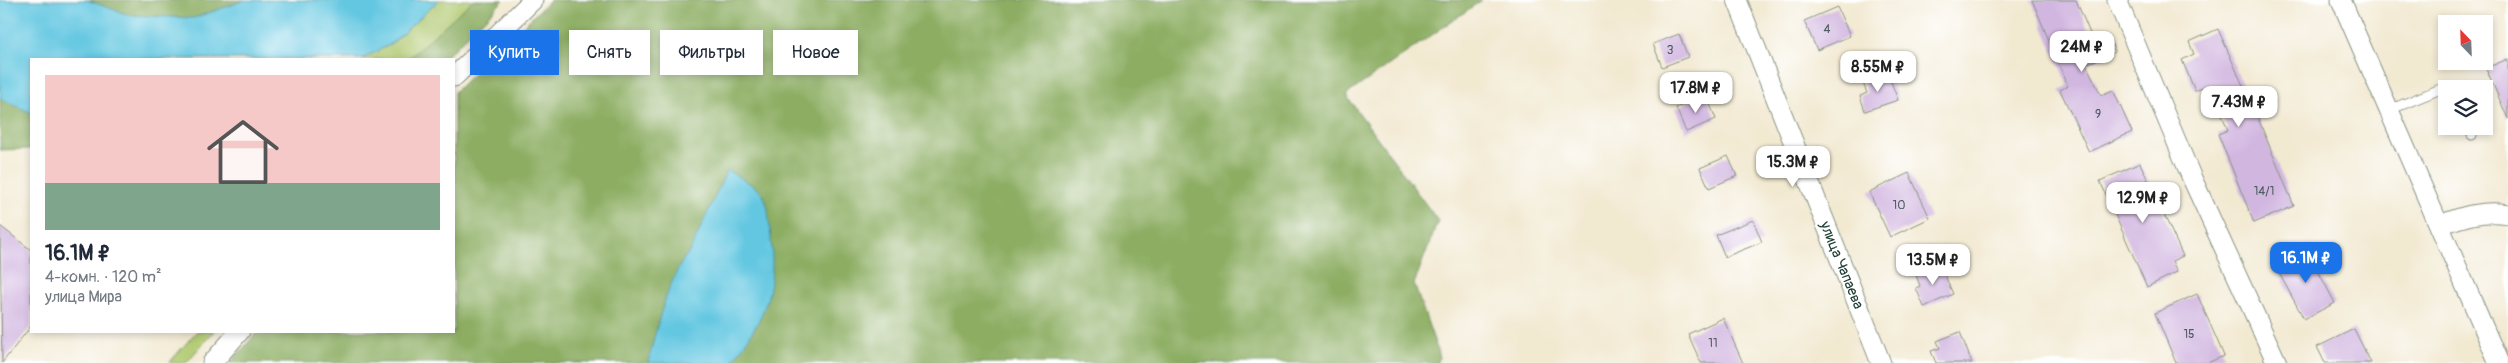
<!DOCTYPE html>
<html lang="ru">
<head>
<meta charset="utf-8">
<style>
	body { margin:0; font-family:Pangolin,sans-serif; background:#f6f6f7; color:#1f2937; height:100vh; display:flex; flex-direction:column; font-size:19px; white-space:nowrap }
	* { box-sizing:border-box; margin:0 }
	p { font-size:16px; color:#747a83 }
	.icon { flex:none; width:28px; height:28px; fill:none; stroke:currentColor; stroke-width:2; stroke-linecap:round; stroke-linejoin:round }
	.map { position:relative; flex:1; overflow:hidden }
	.drawer { position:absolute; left:30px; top:58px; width:425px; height:275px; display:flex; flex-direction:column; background:#fff; border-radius:0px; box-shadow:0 2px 8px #0003 }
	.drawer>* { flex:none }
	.top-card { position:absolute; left:470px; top:30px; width:475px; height:45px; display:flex; gap:10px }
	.needle { width:32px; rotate:337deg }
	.buttons { position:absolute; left:2438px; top:15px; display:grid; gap:10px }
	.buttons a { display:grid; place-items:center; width:55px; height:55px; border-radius:0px; background:#fff; box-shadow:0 2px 8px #0003; font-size:25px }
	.price { position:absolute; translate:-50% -42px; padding:0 11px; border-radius:10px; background:#fff; color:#222; font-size:16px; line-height:32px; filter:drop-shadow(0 1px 2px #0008) }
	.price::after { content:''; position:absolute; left:50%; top:30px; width:15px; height:11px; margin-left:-8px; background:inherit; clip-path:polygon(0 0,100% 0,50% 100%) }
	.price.selected { background:#1a73e8; color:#fff }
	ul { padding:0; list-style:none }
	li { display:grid; align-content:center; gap:10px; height:265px; padding:0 15px }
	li+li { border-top:1px solid #e0e1e3 }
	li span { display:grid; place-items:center; height:155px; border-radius:0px; color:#555 }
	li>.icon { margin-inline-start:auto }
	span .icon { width:90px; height:90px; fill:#fffc; stroke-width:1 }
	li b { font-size:21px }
	.pill { padding:0 18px; border-radius:0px; background:#fff; box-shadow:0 2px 8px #0003; font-size:18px; line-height:45px }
	.pill.selected { background:#1a73e8; color:#fff }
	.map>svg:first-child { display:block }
	.green { fill:#b0c96f; stroke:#688352 }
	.forest { fill:#8cad62; stroke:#56754b }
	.water { fill:#63c7e1; stroke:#41828a }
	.building { fill:#d1b6e0 }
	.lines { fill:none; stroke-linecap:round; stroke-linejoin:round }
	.lane-casing { stroke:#889382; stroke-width:11 }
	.street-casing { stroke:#889382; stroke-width:21 }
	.lane { stroke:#fff; stroke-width:9 }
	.street { stroke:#fff; stroke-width:19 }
	.labels { text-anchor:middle; stroke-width:4; stroke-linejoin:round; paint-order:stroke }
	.number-label { font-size:12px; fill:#4c5b5f }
	.street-label { font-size:15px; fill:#1f3d34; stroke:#fff }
</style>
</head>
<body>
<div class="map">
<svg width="2508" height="363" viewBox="0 0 2508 363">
	<rect width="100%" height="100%" fill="#fff"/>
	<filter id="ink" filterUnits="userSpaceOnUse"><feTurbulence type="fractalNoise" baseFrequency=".02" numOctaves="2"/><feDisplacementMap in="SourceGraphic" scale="10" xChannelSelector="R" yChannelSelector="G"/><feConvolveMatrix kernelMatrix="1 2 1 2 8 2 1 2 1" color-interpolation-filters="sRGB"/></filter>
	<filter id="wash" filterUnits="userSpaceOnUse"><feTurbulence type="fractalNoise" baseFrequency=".0096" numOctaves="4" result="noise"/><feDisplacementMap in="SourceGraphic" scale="20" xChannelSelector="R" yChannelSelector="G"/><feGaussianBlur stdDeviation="1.12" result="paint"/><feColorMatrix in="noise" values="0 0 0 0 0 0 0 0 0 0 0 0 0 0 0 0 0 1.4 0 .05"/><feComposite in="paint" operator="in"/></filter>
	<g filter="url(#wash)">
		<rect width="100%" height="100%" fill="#f2e9d1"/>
		<!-- green -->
		<g class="green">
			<path d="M 439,0 L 473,0 L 408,59 L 362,59 L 391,44 Z"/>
			<path d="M 197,331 L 214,331 L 186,363 L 169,363 Z"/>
		</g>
		<!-- forest -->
		<g class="forest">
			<path d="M 87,0 L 245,0 L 194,18 L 129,15 Z"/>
			<path d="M 473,0 L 504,0 L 444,59 L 408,59 Z"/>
			<path d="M 550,0 L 1482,0 L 1346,95 L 1438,221 L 1414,284 L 1440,357 L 1437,363 L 230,363 L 258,331 L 454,331 L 454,92 Z"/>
			<path d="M 0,98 L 31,113 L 31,149 L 0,150 Z"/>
		</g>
		<!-- water -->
		<g class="water">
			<path d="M 0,0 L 87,0 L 129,15 L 194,18 L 245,0 L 439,0 L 391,44 L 362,59 L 31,59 L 31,113 L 0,98 Z"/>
			<path d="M 727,170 C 737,177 752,183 760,191 C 769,200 768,216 770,228 C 777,289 768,314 731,363 L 648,363 C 655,332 669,274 690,251 Z"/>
		</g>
		<g id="blocks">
			<!-- building -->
			<g class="building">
				<path d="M 2032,0 L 2076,0 L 2094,43 L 2109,37 L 2115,52 L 2086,64 L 2101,95 L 2113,90 L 2132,132 L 2089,152 L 2060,90 L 2068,86 Z"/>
				<path d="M 1837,7 L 1850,36 L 1817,50 L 1804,21 Z"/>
				<path d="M 2218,29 L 2252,106 L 2253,106 L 2294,206 L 2254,223 L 2218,134 L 2228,130 L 2215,97 L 2210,85 L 2195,91 L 2182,60 L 2194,54 L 2189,42 Z"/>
				<path d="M 1679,34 L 1688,57 L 1662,67 L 1653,44 Z"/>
				<path d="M 2508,59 L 2508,119 L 2486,68 Z"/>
				<path d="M 1888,74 L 1898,100 L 1865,111 L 1860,96 L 1867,93 L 1863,83 Z"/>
				<path d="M 1706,95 L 1716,119 L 1686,132 L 1676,108 Z"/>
				<path d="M 1728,156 L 1737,176 L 1709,188 L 1700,168 Z"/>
				<path d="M 2140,163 L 2183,256 L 2172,261 L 2177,272 L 2147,287 L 2100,181 Z"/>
				<path d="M 1909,173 L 1930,218 L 1890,237 L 1869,192 Z"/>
				<path d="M 1753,220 L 1762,242 L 1725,257 L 1716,235 Z"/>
				<path d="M 0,226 L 31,250 L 31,326 L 2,363 Z"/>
				<path d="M 2306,248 L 2335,303 L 2304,319 L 2279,273 L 2286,269 L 2282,261 Z"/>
				<path d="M 1940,264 L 1953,294 L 1924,307 L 1916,288 L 1920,286 L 1916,275 Z"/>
				<path d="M 2197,294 L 2224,356 L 2207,363 L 2176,363 L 2155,313 Z"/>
				<path d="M 1723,318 L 1743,363 L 1701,363 L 1688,334 Z"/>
				<path d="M 2354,329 L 2371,363 L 2325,363 L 2317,347 Z"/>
				<path d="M 1960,332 L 1972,363 L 1936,363 L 1931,351 L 1940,348 L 1937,341 Z"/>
			</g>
		</g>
	</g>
	<g filter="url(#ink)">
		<use href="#blocks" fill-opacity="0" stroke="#889382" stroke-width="1"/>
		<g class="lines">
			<!-- lane casing -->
			<g class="lane-casing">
				<g id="lane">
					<path d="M 2389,110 L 2443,88 L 2446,90"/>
					<path d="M 2469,126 L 2472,135"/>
				</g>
			</g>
			<!-- street casing -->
			<g class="street-casing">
				<g id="street">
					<path d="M 1737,0 L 1881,363"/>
					<path d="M 2117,0 L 2191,176 L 2277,363"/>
					<path d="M 2341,0 L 2499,363"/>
					<path d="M 454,77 L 533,0"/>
					<path d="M 2440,225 C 2463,216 2483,210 2508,214"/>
					<path d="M 212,363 L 240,331"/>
				</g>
			</g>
			<!-- lane -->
			<use href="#lane" class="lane"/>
			<!-- street -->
			<use href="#street" class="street"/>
		</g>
	</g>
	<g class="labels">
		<!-- number labels -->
		<g class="number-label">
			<text x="1827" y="33">4</text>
			<text x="1670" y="54">3</text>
			<text x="2098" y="118">9</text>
			<text x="2264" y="195">14/1</text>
			<text x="1899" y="209">10</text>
			<text x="2189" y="338">15</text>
			<text x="1713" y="347">11</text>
		</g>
		<!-- street labels -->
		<g class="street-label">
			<text transform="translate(1842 265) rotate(68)" y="5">улица Чапаева</text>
		</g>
	</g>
</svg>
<div class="buttons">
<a><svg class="needle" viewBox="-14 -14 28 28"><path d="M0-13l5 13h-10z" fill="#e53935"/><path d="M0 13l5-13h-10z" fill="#747a83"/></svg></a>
<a><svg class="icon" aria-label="layers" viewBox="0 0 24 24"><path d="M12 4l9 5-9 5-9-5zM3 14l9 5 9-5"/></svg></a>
</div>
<b class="price" style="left:2082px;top:73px">24M ₽</b>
<b class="price" style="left:1878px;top:93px">8.55M ₽</b>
<b class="price" style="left:1696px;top:114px">17.8M ₽</b>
<b class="price" style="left:2239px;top:128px">7.43M ₽</b>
<b class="price" style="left:1793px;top:188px">15.3M ₽</b>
<b class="price" style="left:2143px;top:224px">12.9M ₽</b>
<b class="price selected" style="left:2306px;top:284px">16.1M ₽</b>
<b class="price" style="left:1933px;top:286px">13.5M ₽</b>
<div class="top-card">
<a class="pill selected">Купить</a>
<a class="pill">Снять</a>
<a class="pill">Фильтры</a>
<a class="pill">Новое</a>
</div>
<section class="drawer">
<ul>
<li><span style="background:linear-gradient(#f6c9c9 70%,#7fa58c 0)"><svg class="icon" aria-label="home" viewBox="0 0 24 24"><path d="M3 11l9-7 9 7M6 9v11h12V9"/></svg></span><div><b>16.1M ₽</b><p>4-комн. · 120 m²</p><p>улица Мира</p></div></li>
</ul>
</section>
</div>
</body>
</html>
